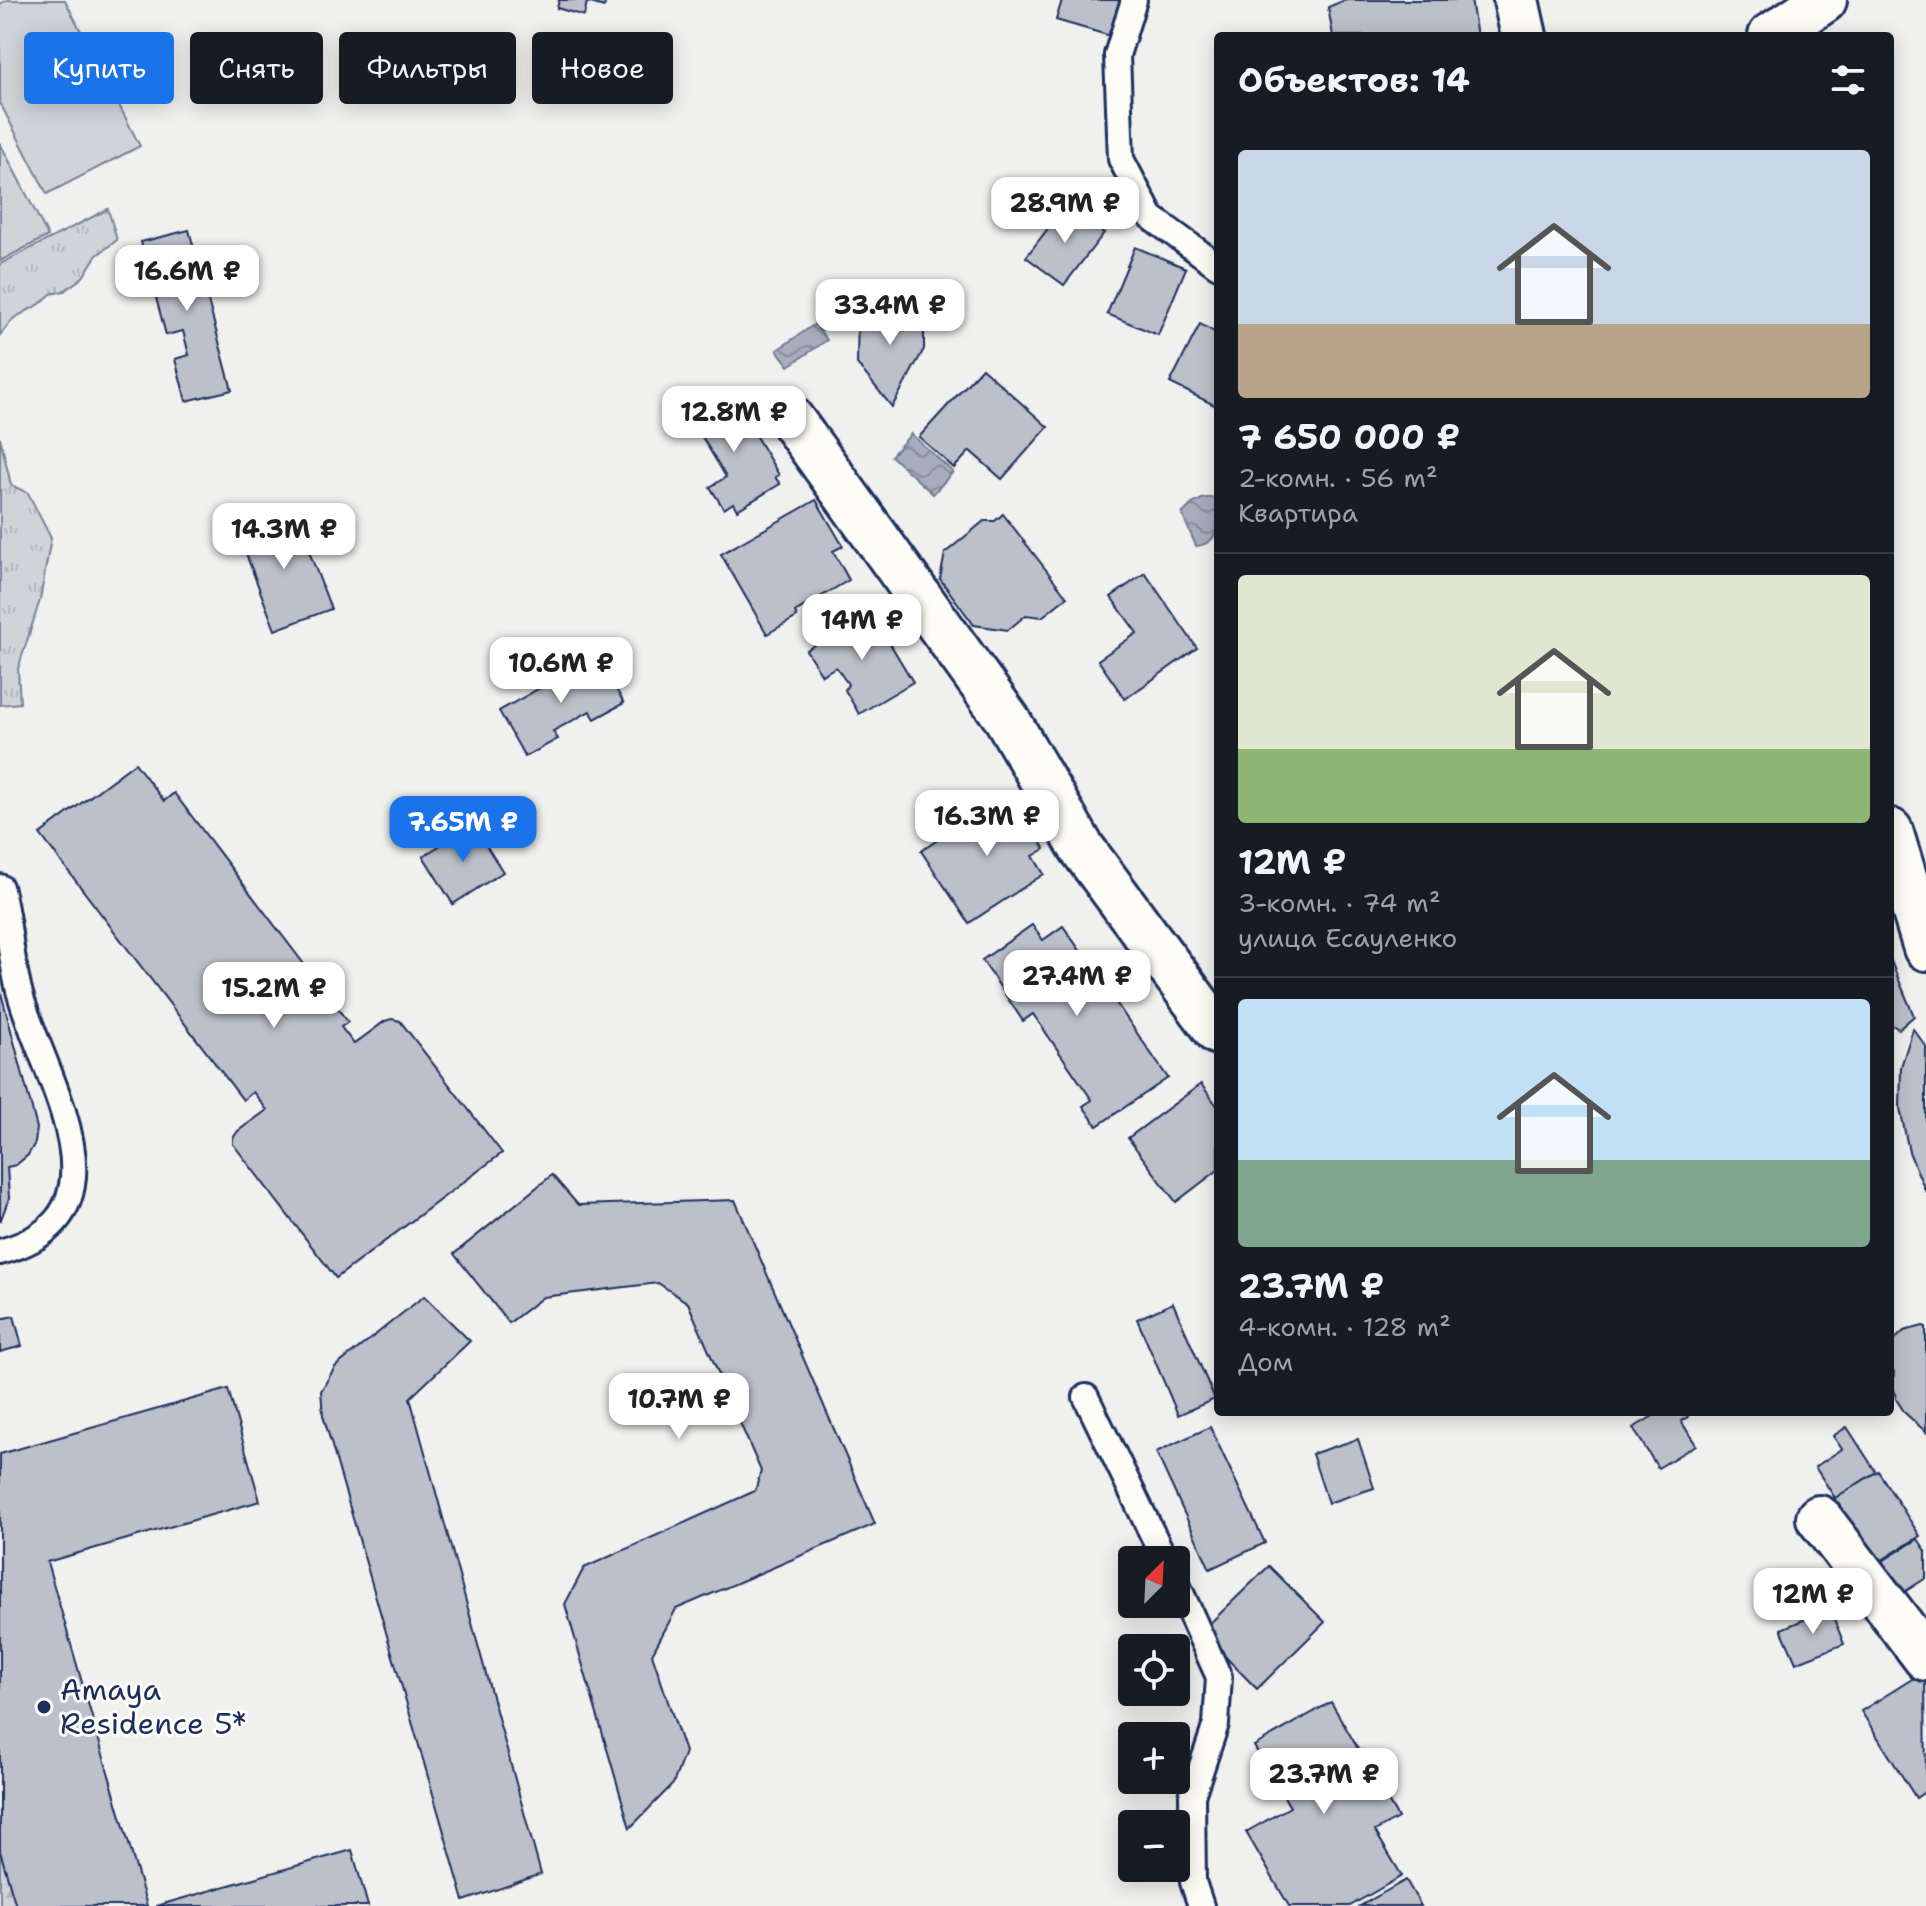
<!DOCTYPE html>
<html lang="ru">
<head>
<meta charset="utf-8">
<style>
	body { margin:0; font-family:"Shantell Sans",sans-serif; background:#20242c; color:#f1f3f6; height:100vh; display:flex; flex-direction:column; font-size:30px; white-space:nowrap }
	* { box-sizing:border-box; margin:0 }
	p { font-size:26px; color:#9ea1a6 }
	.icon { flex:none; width:44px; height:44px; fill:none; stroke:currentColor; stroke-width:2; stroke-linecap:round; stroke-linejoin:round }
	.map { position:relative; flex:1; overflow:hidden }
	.sheet { position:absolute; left:1214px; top:32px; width:680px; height:1384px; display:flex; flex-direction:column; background:#171b24; border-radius:8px; box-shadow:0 4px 20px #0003 }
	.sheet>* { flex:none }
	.top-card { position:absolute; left:24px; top:32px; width:760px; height:72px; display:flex; gap:16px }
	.needle { width:52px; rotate:24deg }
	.buttons { position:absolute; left:1118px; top:1546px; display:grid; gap:16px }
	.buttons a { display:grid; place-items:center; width:72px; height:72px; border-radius:8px; background:#171b24; box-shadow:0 4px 20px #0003; font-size:40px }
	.price { position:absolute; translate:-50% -68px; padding:0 18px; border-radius:16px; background:#fff; color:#222; font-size:26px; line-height:52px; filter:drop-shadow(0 2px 4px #0008) }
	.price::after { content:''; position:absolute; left:50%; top:48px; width:24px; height:18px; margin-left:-12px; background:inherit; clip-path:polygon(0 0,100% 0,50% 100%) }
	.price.on { background:#1a73e8; color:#fff }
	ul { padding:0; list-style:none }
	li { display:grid; align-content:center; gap:16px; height:424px; padding:0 24px }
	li+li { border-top:2px solid #363941 }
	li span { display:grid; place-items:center; height:248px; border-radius:8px; color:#555 }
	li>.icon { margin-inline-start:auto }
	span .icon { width:144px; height:144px; fill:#fffc; stroke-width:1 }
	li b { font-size:34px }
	h2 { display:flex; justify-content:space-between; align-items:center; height:96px; padding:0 24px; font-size:34px }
	.pill { padding:0 28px; border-radius:8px; background:#171b24; box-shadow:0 4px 20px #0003; font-size:28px; line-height:72px }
	.pill.on { background:#1a73e8; color:#fff }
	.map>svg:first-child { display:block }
	.grass { fill:url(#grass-tufts); stroke:#76819b; stroke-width:2 }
	.forest { fill:url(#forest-firs); stroke:#76819b; stroke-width:2 }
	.garden { fill:#d0d3d8; stroke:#76819b; stroke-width:2 }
	.water { fill:url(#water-waves); stroke:#6f7b97; stroke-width:2 }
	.building { fill:#bbc0ca; stroke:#1b2f5e; stroke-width:2 }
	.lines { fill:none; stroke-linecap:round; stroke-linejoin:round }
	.service-casing { stroke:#1b2f5e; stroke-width:30 }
	.minor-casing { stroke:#1b2f5e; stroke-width:50 }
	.service { stroke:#fdfcf7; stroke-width:24 }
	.minor { stroke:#fdfcf7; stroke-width:44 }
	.poi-dot { fill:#1b2f5e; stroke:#fdfcf7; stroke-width:3 }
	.labels { text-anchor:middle; stroke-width:6; stroke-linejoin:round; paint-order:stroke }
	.poi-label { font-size:30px; fill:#1b2f5e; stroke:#fdfcf7; text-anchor:start }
</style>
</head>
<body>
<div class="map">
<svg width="1926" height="1906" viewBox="0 0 1926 1906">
	<defs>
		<pattern id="grass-tufts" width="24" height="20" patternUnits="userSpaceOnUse" patternTransform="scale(2)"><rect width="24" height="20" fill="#d0d3d8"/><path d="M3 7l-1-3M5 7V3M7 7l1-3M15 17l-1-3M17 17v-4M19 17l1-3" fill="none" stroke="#b2b5bc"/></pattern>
		<pattern id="forest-firs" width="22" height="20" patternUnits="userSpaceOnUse" patternTransform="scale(2)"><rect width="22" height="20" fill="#d0d3d8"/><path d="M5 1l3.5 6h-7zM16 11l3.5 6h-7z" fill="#b2b5bc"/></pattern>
		<pattern id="water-waves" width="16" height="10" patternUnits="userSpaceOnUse" patternTransform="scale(2)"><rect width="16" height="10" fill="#a7adbd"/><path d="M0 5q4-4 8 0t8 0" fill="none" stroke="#878d9d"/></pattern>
	</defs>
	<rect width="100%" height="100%" fill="#f0f0ee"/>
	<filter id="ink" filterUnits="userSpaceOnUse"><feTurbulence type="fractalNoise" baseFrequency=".0125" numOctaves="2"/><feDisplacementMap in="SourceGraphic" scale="16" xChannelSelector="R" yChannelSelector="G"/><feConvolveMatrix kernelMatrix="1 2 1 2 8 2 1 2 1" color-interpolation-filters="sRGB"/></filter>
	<g filter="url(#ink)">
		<!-- grass -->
		<g class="grass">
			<path d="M 108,209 L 117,240 L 96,256 L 83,277 L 64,291 L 51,294 L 40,304 L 14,318 L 0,335 L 0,264 Z"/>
			<path d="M 0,437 L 11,485 L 28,493 L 51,538 L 40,600 L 18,669 L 20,703 L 0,705 Z"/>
		</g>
		<!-- forest -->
		<path class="forest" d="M 0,1787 L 30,1906 L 0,1906 Z"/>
		<!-- garden -->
		<g class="garden">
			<path d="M 7,0 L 65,0 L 140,146 L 47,194 L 0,103 L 0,4 Z"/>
			<path d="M 0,143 L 48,236 L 0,261 Z"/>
		</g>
		<!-- water -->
		<g class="water">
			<path d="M 815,324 L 827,340 L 789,366 L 777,350 Z"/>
			<path d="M 911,434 L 953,472 L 933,494 L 891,456 Z"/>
			<path d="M 1204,498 L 1216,498 L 1218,502 C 1218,523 1221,543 1196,546 L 1182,514 L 1192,504 Z"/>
		</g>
		<!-- building -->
		<g class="building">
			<path d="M 559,0 L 606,0 L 604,7 L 587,2 L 584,16 L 557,8 Z"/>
			<path d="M 1062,0 L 1125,0 L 1114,37 L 1056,20 Z"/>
			<path d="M 1345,0 L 1471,0 L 1477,36 L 1333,36 L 1328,7 Z"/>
			<path d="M 1066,205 L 1104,233 L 1064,285 L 1026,257 Z"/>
			<path d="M 189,230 L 232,390 L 186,401 L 175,359 L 189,355 L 183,331 L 166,335 L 141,242 Z"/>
			<path d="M 1135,247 L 1186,268 L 1158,335 L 1107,314 Z"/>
			<path d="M 858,309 L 924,310 L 924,349 L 892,407 L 857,364 Z"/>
			<path d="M 1200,324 L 1218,334 L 1218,407 L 1170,383 Z"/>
			<path d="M 982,368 L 1048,427 L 1002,479 L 970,451 L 954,468 L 919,437 Z"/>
			<path d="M 701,395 L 714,416 L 736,403 L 779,475 L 775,477 L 780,484 L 737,510 L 733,503 L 724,509 L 710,487 L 726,477 L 683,405 Z"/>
			<path d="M 816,500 L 843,546 L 833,551 L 849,580 L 795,612 L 797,617 L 767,634 L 721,554 Z"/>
			<path d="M 294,512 L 331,609 L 275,630 L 238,533 Z"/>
			<path d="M 1003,514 L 1067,597 L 1042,617 L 1026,615 L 1008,630 L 974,625 L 940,579 L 945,553 L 984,521 L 995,521 Z"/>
			<path d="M 1145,573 L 1197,648 L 1125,699 L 1098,660 L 1137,633 L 1111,597 Z"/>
			<path d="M 871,612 L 913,682 L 859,714 L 845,690 L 848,684 L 836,667 L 822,675 L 806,650 Z"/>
			<path d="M 597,656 L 624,703 L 595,719 L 590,711 L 553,731 L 558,739 L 525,757 L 499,711 Z"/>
			<path d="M 135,763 L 164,801 L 174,793 L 348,1022 L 341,1027 L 354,1044 L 385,1021 L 392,1019 L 400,1021 L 502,1153 L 336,1278 L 233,1144 L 233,1138 L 238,1131 L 267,1110 L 253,1092 L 243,1100 L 40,834 Z"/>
			<path d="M 1008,794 L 1045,849 L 1033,856 L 1044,874 L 969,923 L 921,851 Z"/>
			<path d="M 473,825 L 503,872 L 453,904 L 423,856 Z"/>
			<path d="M 1032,925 L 1043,940 L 1063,926 L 1168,1078 L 1097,1126 L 1083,1106 L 1092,1100 L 1033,1014 L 1023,1021 L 982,960 Z"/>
			<path d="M 1890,959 L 1914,1016 L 1899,1029 L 1890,1024 Z"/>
			<path d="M 0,989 L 37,1128 L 35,1143 L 28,1155 L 16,1165 L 7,1167 L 9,1198 L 0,1222 Z"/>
			<path d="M 1913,1029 L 1926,1046 L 1926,1192 L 1909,1152 L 1900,1108 L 1901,1067 Z"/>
			<path d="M 1201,1084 L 1218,1107 L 1218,1170 L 1176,1202 L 1128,1138 Z"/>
			<path d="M 552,1175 L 578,1205 L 735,1200 L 875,1524 L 676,1609 L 652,1654 L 685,1752 L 673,1784 L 630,1828 L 565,1604 L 584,1568 L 755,1491 L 761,1471 L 688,1303 L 658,1283 L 543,1297 L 509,1323 L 454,1254 Z"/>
			<path d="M 424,1296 L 470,1341 L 410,1398 L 541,1874 L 464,1901 L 323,1415 L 321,1391 L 335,1367 Z"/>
			<path d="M 1173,1303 L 1215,1399 L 1178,1415 L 1137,1319 Z"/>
			<path d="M 14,1316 L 22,1346 L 0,1352 L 0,1319 Z"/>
			<path d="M 1923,1326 L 1926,1327 L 1926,1432 L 1905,1413 L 1896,1399 L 1893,1385 L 1894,1372 L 1890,1368 L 1890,1344 L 1904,1331 Z"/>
			<path d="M 228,1389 L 260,1501 L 47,1562 L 147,1906 L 16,1906 L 0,1851 L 0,1454 Z"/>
			<path d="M 1660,1412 L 1685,1412 L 1688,1417 L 1681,1421 L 1696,1445 L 1658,1468 L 1633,1428 Z"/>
			<path d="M 1210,1427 L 1265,1543 L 1210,1569 L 1156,1452 Z"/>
			<path d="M 1847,1427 L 1876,1472 L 1835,1498 L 1815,1467 L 1842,1449 L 1833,1436 Z"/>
			<path d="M 1358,1439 L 1374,1488 L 1328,1503 L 1312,1454 Z"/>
			<path d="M 1878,1471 L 1920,1536 L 1874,1565 L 1832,1500 Z"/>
			<path d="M 1918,1539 L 1926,1551 L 1926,1578 L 1898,1596 L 1878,1564 Z"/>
			<path d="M 1269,1566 L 1325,1622 L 1257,1689 L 1201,1632 Z"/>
			<path d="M 1830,1609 L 1844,1644 L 1796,1663 L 1781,1629 Z"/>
			<path d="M 1925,1671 L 1926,1791 L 1916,1798 L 1861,1711 Z"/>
			<path d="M 1331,1702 L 1398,1818 L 1375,1831 L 1402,1876 L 1350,1906 L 1289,1906 L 1246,1832 L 1290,1807 L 1254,1746 Z"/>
			<path d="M 352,1850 L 368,1906 L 156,1906 Z"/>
			<path d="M 1406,1880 L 1421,1906 L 1360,1906 Z"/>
		</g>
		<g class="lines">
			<!-- service casing -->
			<g class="service-casing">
				<g id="service">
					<path d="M 1134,0 L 1117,55 L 1121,159 L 1151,217 L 1218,266"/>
					<path d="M 0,887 C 10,922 10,959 20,994 C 43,1078 138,1215 0,1252"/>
					<path d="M 1086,1397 L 1165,1560"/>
					<path d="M 1176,1582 L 1219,1677 L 1216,1724 L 1192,1796 L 1193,1882 L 1201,1906"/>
				</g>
			</g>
			<!-- minor casing -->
			<g class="minor-casing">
				<g id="minor">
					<path d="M 1516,0 L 1524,36"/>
					<path d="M 1771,36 L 1824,0"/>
					<path d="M 791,419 L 1007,719 L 1081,847 L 1218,1032"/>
					<path d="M 1890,831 L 1926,948"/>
					<path d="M 1819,1518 L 1926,1658"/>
				</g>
			</g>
			<!-- service -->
			<use href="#service" class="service"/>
			<!-- minor -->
			<use href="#minor" class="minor"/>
		</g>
	</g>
	<!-- markers -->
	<circle class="poi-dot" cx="44" cy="1707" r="8"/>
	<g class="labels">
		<!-- poi labels -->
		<g class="poi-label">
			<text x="60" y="1700">Amaya<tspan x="60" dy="34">Residence 5*</tspan></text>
		</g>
	</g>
</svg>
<div class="buttons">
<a><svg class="needle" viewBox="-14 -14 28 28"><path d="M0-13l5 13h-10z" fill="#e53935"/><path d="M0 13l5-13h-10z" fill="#9ea1a6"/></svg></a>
<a><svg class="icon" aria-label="locate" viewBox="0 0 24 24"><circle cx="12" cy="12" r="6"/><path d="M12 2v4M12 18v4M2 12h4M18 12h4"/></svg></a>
<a>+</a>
<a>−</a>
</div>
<b class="price" style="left:1065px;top:245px">28.9M ₽</b>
<b class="price" style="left:187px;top:313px">16.6M ₽</b>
<b class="price" style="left:890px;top:347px">33.4M ₽</b>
<b class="price" style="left:734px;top:454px">12.8M ₽</b>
<b class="price" style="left:284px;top:571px">14.3M ₽</b>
<b class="price" style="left:862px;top:662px">14M ₽</b>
<b class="price" style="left:561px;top:705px">10.6M ₽</b>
<b class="price" style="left:987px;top:858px">16.3M ₽</b>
<b class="price on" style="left:463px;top:864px">7.65M ₽</b>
<b class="price" style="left:1077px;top:1018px">27.4M ₽</b>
<b class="price" style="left:274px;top:1030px">15.2M ₽</b>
<b class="price" style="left:679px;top:1441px">10.7M ₽</b>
<b class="price" style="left:1813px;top:1636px">12M ₽</b>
<b class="price" style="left:1324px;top:1816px">23.7M ₽</b>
<div class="top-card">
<a class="pill on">Купить</a>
<a class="pill">Снять</a>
<a class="pill">Фильтры</a>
<a class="pill">Новое</a>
</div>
<section class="sheet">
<h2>Объектов: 14<svg class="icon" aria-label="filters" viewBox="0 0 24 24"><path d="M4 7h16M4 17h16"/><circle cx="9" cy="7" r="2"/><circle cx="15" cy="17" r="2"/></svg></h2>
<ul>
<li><span style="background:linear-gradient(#c9d6e8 70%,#b9a48a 0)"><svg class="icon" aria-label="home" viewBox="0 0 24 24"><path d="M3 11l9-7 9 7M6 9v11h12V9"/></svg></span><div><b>7 650 000 ₽</b><p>2-комн. · 56 m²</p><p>Квартира</p></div></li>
<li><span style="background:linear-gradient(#dfe7d0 70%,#8fb573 0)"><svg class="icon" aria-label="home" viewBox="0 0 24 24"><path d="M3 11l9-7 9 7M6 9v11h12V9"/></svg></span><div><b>12M ₽</b><p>3-комн. · 74 m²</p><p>улица Есауленко</p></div></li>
<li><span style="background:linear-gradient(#bfe0f5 65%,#7fa58c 0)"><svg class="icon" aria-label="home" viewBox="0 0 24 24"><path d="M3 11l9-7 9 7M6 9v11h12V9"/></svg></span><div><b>23.7M ₽</b><p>4-комн. · 128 m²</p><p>Дом</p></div></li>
</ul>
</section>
</div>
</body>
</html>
